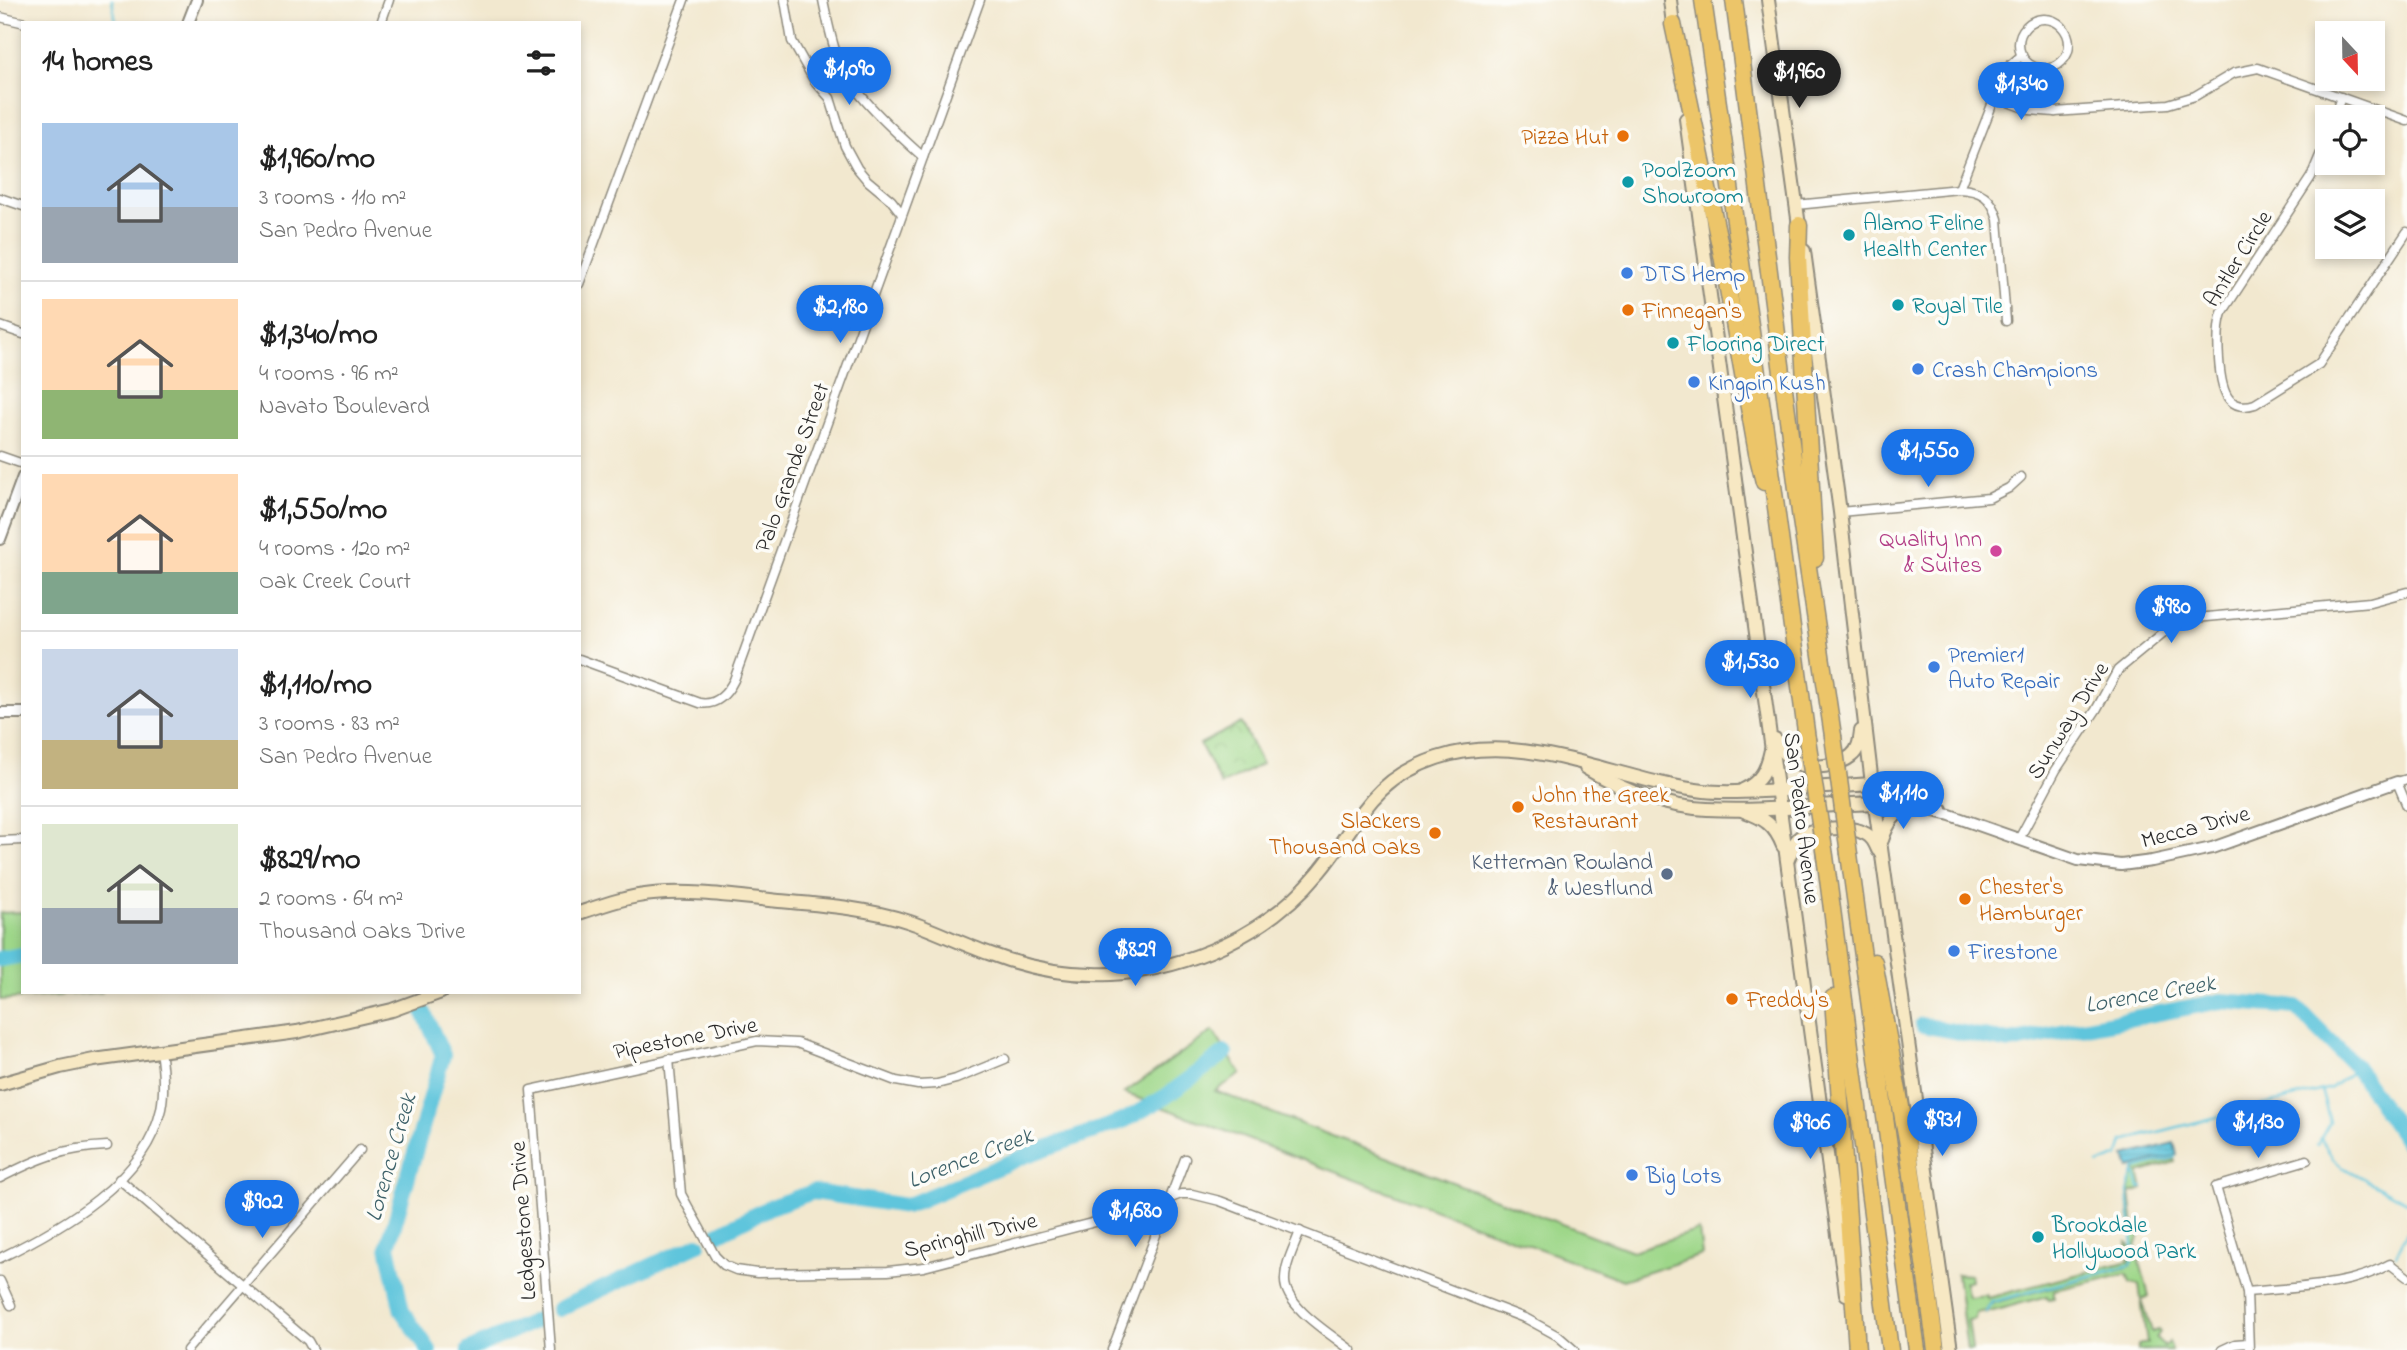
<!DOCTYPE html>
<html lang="en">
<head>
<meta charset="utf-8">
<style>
	body { margin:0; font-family:"Indie Flower",sans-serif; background:#f2f2f2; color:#222; height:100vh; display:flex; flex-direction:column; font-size:26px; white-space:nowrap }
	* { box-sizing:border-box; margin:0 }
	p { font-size:23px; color:#767676 }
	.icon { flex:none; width:38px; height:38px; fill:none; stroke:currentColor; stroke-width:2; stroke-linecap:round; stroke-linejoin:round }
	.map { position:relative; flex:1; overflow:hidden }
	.panel { position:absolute; left:21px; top:21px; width:560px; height:973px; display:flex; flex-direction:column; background:#fff; border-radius:0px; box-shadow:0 4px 10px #0003 }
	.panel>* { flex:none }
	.needle { width:46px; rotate:158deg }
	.tools { position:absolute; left:2315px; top:21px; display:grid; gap:14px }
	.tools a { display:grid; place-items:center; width:70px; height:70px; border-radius:0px; background:#fff; box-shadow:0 4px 10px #0003; font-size:35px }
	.price { position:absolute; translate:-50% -60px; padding:0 16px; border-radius:24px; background:#1a73e8; color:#fff; font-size:23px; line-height:46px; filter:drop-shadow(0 2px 4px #0008) }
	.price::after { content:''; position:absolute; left:50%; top:42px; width:21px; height:16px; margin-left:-10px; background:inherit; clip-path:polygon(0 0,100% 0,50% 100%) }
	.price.active { background:#222; color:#fff }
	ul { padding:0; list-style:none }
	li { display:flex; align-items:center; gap:21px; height:175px; padding:0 21px }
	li+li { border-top:2px solid #e0e0e0 }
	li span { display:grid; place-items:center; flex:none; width:196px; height:140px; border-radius:0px; color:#555 }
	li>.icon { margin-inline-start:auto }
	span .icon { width:84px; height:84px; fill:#fffc; stroke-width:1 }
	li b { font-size:30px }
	h2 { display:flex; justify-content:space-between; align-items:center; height:84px; padding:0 21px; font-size:30px }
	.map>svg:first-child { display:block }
	.grass { fill:#9ed789; stroke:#64815a; stroke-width:2 }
	.park { fill:url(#park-crowns); stroke:#64815a; stroke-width:2 }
	.water { fill:url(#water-rules); stroke:#457884; stroke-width:2 }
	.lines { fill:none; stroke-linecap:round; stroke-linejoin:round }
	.stream { stroke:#5fc5dc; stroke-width:2.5 }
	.river { stroke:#5fc5dc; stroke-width:16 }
	.minor-casing { stroke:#8e8a7d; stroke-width:11 }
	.tertiary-casing { stroke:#8e8a7d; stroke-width:14 }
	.secondary-casing { stroke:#8e8a7d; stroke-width:16 }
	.motorway-casing { stroke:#8e8a7d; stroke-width:19 }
	.minor { stroke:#fff; stroke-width:8 }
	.tertiary { stroke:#fff; stroke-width:10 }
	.secondary { stroke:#f7e8c3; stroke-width:12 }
	.motorway { stroke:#ecc569; stroke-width:16 }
	.motorway-bridge-casing { stroke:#8e8a7d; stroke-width:19; stroke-linecap:butt }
	.motorway-bridge { stroke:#ecc569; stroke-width:16 }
	.food-dot { fill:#e8710a; stroke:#fdfcf7; stroke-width:2.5 }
	.culture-dot { fill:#0f9aa8; stroke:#fdfcf7; stroke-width:2.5 }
	.shop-dot { fill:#3f7fe0; stroke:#fdfcf7; stroke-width:2.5 }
	.hotel-dot { fill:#d1479c; stroke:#fdfcf7; stroke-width:2.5 }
	.service-dot { fill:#5c6f8a; stroke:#fdfcf7; stroke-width:2.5 }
	.labels { text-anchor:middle; stroke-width:7; stroke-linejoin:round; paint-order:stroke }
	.food-label { font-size:23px; fill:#c56008; stroke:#fdfcf7; text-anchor:start }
	.culture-label { font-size:23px; fill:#0d838f; stroke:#fdfcf7; text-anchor:start }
	.street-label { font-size:23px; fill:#2b2b2b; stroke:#fdfcf7 }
	.shop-label { font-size:23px; fill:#366cbe; stroke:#fdfcf7; text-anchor:start }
	.hotel-label { font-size:23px; fill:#b23c85; stroke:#fdfcf7; text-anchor:end }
	.service-label { font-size:23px; fill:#4e5e75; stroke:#fdfcf7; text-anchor:end }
	.water-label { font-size:24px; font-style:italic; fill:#3d6169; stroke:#fdfcf7 }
</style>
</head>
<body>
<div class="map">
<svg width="2407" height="1350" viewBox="0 0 2407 1350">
	<defs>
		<pattern id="park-crowns" width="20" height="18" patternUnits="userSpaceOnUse" patternTransform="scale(1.75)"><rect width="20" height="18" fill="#9ed789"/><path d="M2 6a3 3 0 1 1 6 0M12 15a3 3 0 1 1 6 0" fill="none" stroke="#88b976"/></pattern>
		<pattern id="water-rules" width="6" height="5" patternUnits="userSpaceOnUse" patternTransform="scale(1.75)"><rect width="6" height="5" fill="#5fc5dc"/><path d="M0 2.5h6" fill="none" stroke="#53a9bd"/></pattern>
	</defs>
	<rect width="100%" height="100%" fill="#fdfcf7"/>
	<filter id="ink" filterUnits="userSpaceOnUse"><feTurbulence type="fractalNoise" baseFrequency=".0143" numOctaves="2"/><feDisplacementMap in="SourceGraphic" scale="14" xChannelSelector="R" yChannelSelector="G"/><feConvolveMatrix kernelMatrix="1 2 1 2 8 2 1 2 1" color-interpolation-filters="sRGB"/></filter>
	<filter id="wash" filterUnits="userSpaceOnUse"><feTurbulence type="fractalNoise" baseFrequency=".00686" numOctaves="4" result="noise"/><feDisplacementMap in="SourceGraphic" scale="28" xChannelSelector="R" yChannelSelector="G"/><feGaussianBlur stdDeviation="1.57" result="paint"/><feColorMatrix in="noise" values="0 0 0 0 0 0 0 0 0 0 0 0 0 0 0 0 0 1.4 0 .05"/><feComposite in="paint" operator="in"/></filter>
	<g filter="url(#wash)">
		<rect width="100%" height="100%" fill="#f2e8cf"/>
		<!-- grass -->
		<g class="grass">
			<path d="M 23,912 L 23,992 L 103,992 L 0,1000 L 0,913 Z"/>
			<path d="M 1213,1031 L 1241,1074 L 1215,1091 L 1632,1251 L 1699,1230 L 1702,1255 L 1623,1280 L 1124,1093 Z"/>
			<path d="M 2174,1159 L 2175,1162 L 2139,1173 L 2143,1189 L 2130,1193 L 2134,1227 L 2143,1226 L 2136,1247 L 2149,1296 L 2142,1300 L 2152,1332 L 2159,1330 L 2160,1332 L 2156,1338 L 2164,1346 L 2169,1342 L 2172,1350 L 2138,1350 L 2138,1345 L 2147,1343 L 2139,1285 L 2130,1283 L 2127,1274 L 2054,1290 L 2054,1298 L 2048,1299 L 2047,1296 L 1986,1313 L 1993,1303 L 2131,1266 L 2135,1257 C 2132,1231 2121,1191 2138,1168 Z"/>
			<path d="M 2127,1242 C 2133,1247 2136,1261 2127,1267 L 1991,1302 L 1986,1311 L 1976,1313 L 1975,1319 L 1968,1320 L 1972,1350 L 1967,1350 L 1957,1274 L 1970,1275 L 1971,1280 L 1964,1282 L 1968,1297 L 1986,1295 L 1987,1298 L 2129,1261 Z"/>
		</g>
		<!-- park -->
		<path class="park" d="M 1241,723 L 1262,764 L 1221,785 L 1200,744 Z"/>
		<!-- water -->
		<path class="water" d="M 2174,1143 L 2177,1155 L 2129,1168 L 2125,1156 Z"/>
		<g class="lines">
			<!-- stream -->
			<g class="stream">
				<path d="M 112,0 L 116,23"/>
				<path d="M 2321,1139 L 2333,1159 L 2342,1167 L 2407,1202"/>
				<path d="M 2317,1145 L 2330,1122 L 2321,1090"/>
				<path d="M 2098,1164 L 2119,1156 L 2123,1141 L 2331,1088 L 2352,1072 L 2355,1066"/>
				<path d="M 2135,1173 L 2140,1188 L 2143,1187"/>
				<path d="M 2396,1255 L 2407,1232"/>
				<path d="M 1986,1312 L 1992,1302 L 2131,1265 L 2134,1257 L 2128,1192 L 2135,1169 L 2175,1157"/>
			</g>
			<!-- river -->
			<g class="river">
				<path d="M 0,959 L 23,955"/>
				<path d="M 424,1013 L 443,1055 L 388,1246 L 402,1311 L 429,1350"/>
				<path d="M 1922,1025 L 2010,1042 L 2221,1001 L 2296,1007 L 2355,1066 L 2407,1143"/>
				<path d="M 716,1235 L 770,1207 L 813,1192 L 906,1206 L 1027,1155 L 1125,1120 L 1165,1097 L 1225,1053"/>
				<path d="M 559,1309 L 698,1244"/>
				<path d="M 469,1350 L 539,1319"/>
			</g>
		</g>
	</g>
	<g filter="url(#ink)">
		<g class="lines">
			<!-- minor casing -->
			<g class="minor-casing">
				<g id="minor">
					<path d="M 785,0 L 792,41 L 814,80 L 830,98 L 845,146 L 857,168 L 867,180 L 891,200 L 902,214"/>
					<path d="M 823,0 C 827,19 831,40 838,59 C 850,92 897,133 923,157"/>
					<path d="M 0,17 L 25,23"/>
					<circle cx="2044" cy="44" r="25"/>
					<path d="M 381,23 L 389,0"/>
					<path d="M 2000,84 L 2036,98 L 2055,112"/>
					<path d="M 1995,97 L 2030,110 L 2055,112 L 2168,104 L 2195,96 L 2234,73 L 2258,68 L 2407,121"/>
					<path d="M 2334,117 L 2341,97"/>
					<path d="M 2328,136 L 2311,177 L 2222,313 C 2216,330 2217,387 2230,400 C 2237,407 2246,407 2255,404 L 2319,364 L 2407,232"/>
					<path d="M 1959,189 L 2006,69 L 2022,55"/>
					<path d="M 0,198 L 23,206"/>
					<path d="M 1796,205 L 1959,189 C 1981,190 1992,197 1998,219 L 2006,321"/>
					<path d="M 579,284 L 684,0"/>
					<path d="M 0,326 L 23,334"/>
					<path d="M 0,456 L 23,464"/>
					<path d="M 1840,512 L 1989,498 L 2009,488 L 2021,477"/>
					<path d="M 579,659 L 700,703 C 717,706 727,694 734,680 L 980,0"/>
					<path d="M 2407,779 L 2397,782 L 2407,806"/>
					<path d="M 2019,839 L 2056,770 L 2096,710 L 2118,670 L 2175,623 L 2196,618 L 2370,602 L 2407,592"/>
					<path d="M 0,841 L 23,840"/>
					<path d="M 669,1059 L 681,1194 L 715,1256 L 724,1265 L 736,1270 L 757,1273 L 888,1271 L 924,1267 L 1141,1210 L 1181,1194 L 1192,1194 L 1220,1201 L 1527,1319 L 1558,1336 L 1574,1350"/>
					<path d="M 0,1178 C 39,1158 63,1148 107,1146"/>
					<path d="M 119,1179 L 308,1341 L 313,1350"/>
					<path d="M 1300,1231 C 1295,1246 1285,1263 1285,1279 C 1283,1306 1332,1335 1351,1350"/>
					<path d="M 0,1258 C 61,1228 146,1181 161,1109 C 165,1090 163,1070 160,1051"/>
					<path d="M 0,1281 L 11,1305"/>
					<path d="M 2247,1292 C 2294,1287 2348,1288 2390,1264 L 2407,1277"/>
					<path d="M 187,1350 L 360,1150"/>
					<path d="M 551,1350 L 531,1090 L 757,1041 L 797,1043 L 896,1081 L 918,1085 L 937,1084 L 956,1079 L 1005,1059"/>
					<path d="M 1112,1350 L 1185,1159"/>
					<path d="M 2222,1350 L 2235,1344 L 2248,1343"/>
					<path d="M 2249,1350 L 2247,1292 L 2216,1187 L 2307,1160"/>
				</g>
			</g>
			<!-- tertiary casing -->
			<g class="tertiary-casing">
				<g id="tertiary">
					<path d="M 188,23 L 197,0"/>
					<path d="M 0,539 L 23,477"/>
					<path d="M 0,713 L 23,713"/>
					<path d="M 1872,784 C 1902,786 1916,794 1942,809"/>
					<path d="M 1875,803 L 1910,805 L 1950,815 L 2078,860 L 2121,865 L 2152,861 L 2212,848 L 2397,782"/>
				</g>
			</g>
			<!-- secondary casing -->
			<g class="secondary-casing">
				<g id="secondary">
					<path d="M 1670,0 L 1674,32"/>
					<path d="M 1768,0 L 1800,233"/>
					<path d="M 1686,119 L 1846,1294"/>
					<path d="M 1804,251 L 1840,512 L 1872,784 L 1951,1350"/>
					<path d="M 1775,739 C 1781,749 1786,759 1797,763 C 1812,770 1839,766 1851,756 C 1859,750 1860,740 1861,731"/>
					<path d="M 1586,768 C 1622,790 1664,807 1707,809 C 1762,812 1819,805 1875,803"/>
					<path d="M 1743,790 C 1761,782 1767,769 1771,750"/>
					<path d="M 1744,811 C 1764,818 1775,825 1783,846"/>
					<path d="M 1882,840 C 1888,822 1894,814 1910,805"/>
					<path d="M 1788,859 C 1792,850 1794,840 1803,835 C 1814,827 1852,826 1864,833 C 1872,836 1875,843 1878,850"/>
					<path d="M 579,913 C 603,905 628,896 653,894 C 695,890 737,897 779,901 C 824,905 867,908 910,922 C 936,931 962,944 988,953 C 1027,968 1069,976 1111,974 C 1190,969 1269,933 1319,872 C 1360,823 1368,781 1437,758 C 1526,729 1616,781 1704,791 C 1730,794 1755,791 1781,790 C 1811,788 1841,786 1872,784"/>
					<path d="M 0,1084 L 60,1067 L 94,1060 L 297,1032 L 392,1010 L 441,992"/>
				</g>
			</g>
			<!-- motorway casing -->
			<g class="motorway-casing">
				<g id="motorway">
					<path d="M 1703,0 L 1771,470 L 1807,739"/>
					<path d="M 1734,0 L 1801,520 L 1833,736"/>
					<path d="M 1673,24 L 1722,255 L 1757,453 L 1764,482"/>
					<path d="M 1799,225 L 1798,257 L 1815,558"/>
					<path d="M 1849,854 L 1917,1350"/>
					<path d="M 1825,856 L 1890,1350"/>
					<path d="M 1874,962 L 1907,1139 L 1936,1350"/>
					<path d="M 1833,998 L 1857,1350"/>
				</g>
			</g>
			<!-- minor -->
			<use href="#minor" class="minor"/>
			<!-- tertiary -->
			<use href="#tertiary" class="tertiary"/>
			<!-- secondary -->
			<use href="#secondary" class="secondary"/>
			<!-- motorway -->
			<use href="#motorway" class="motorway"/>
			<!-- motorway-bridge casing -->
			<g class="motorway-bridge-casing">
				<g id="motorway-bridge">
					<path d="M 1833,736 L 1849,854"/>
					<path d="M 1807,739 L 1825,856"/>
				</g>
			</g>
			<!-- motorway-bridge -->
			<use href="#motorway-bridge" class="motorway-bridge"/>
		</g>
	</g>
	<!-- markers -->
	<g class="food-dot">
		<circle cx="1623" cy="136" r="7"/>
		<circle cx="1628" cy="310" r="7"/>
		<circle cx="1518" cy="807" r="7"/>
		<circle cx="1435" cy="833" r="7"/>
		<circle cx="1965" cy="899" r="7"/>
		<circle cx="1732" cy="999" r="7"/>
	</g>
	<g class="culture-dot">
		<circle cx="1628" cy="182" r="7"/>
		<circle cx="1849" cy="235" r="7"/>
		<circle cx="1898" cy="305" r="7"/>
		<circle cx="1673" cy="343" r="7"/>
		<circle cx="2038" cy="1237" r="7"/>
	</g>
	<g class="shop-dot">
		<circle cx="1627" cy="273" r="7"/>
		<circle cx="1918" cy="369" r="7"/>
		<circle cx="1694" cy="382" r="7"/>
		<circle cx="1934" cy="667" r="7"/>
		<circle cx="1954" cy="951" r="7"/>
		<circle cx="1632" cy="1175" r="7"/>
	</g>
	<circle class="hotel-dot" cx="1996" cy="551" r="7"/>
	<circle class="service-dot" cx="1667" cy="874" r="7"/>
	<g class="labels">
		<!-- food labels -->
		<g class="food-label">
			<text x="1609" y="144" text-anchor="end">Pizza Hut</text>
			<text x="1642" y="318">Finnegan's</text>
			<text x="1532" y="802">John the Greek<tspan x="1532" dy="26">Restaurant</tspan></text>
			<text x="1421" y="828" text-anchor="end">Slackers<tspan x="1421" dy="26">Thousand Oaks</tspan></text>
			<text x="1979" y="894">Chester's<tspan x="1979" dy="26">Hamburger</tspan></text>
			<text x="1746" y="1007">Freddy's</text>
		</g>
		<!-- culture labels -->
		<g class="culture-label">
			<text x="1642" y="177">PoolZoom<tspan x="1642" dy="26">Showroom</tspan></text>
			<text x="1863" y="230">Alamo Feline<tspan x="1863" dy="26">Health Center</tspan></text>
			<text x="1912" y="313">Royal Tile</text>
			<text x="1687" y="351">Flooring Direct</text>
			<text x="2052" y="1232">Brookdale<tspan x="2052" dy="26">Hollywood Park</tspan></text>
		</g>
		<!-- street labels -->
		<g class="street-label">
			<text transform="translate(2237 258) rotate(-58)" y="8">Antler Circle</text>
			<text transform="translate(791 467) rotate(-70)" y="8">Palo Grande Street</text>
			<text transform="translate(2067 720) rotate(-58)" y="8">Sunway Drive</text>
			<text transform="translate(1803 818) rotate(83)" y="8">San Pedro Avenue</text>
			<text transform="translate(2195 826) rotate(-15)" y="8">Mecca Drive</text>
			<text transform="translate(685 1037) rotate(-11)" y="8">Pipestone Drive</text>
			<text transform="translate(522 1221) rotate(-94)" y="8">Ledgestone Drive</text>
			<text transform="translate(970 1234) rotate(-13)" y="8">Springhill Drive</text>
		</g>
		<!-- shop labels -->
		<g class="shop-label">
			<text x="1641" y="281">DTS Hemp</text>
			<text x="1932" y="377">Crash Champions</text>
			<text x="1708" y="390">Kingpin Kush</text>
			<text x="1948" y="662">Premier1<tspan x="1948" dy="26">Auto Repair</tspan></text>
			<text x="1968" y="959">Firestone</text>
			<text x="1646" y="1183">Big Lots</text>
		</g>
		<!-- hotel labels -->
		<g class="hotel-label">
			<text x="1982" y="546">Quality Inn<tspan x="1982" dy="26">&amp; Suites</tspan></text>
		</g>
		<!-- service labels -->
		<g class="service-label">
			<text x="1653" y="869">Ketterman Rowland<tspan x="1653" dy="26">&amp; Westlund</tspan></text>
		</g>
		<!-- water labels -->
		<g class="water-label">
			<text transform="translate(2150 993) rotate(-10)" y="8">Lorence Creek</text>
			<text transform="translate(390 1157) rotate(-74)" y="8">Lorence Creek</text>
			<text transform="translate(970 1157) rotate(-21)" y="8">Lorence Creek</text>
		</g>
	</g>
</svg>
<div class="tools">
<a><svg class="needle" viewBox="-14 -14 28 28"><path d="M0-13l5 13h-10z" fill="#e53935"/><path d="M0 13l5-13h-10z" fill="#767676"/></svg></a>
<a><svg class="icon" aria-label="locate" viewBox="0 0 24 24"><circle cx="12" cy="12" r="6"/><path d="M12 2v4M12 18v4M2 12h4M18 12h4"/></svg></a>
<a><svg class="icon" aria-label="layers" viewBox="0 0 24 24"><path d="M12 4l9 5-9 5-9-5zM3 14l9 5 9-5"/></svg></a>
</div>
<b class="price" style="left:849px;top:107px">$1,090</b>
<b class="price active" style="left:1799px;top:110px">$1,960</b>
<b class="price" style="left:2021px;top:122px">$1,340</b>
<b class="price" style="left:840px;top:345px">$2,180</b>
<b class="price" style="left:1928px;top:489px">$1,550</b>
<b class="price" style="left:2171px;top:645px">$980</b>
<b class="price" style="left:1750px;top:700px">$1,530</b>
<b class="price" style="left:1903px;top:831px">$1,110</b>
<b class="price" style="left:1135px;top:988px">$829</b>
<b class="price" style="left:1942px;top:1158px">$931</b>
<b class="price" style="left:2258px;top:1160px">$1,130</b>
<b class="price" style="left:1810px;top:1161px">$906</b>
<b class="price" style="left:262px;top:1240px">$902</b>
<b class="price" style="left:1135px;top:1249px">$1,680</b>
<section class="panel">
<h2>14 homes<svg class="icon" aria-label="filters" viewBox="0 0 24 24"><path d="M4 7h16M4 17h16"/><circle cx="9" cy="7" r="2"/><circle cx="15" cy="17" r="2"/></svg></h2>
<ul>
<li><span style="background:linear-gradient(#a9c7e8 60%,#9aa5b1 0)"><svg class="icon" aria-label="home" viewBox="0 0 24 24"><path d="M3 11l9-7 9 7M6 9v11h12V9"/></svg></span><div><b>$1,960/mo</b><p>3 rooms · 110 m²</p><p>San Pedro Avenue</p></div></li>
<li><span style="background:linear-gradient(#ffd9b3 65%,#8fb573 0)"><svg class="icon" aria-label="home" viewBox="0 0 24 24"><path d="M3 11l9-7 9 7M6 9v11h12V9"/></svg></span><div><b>$1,340/mo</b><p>4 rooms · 96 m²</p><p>Navato Boulevard</p></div></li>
<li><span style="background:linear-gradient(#ffd9b3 70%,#7fa58c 0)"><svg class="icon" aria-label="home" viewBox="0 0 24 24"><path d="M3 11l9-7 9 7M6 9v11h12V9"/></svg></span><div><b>$1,550/mo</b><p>4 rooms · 120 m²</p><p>Oak Creek Court</p></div></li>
<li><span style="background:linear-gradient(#c9d6e8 65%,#c2b280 0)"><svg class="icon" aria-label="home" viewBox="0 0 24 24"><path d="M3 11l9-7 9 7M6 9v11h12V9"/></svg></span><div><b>$1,110/mo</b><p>3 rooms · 83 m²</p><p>San Pedro Avenue</p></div></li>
<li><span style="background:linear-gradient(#dfe7d0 60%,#9aa5b1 0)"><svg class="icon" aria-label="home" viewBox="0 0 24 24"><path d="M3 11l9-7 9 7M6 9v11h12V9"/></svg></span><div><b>$829/mo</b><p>2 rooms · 64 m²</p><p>Thousand Oaks Drive</p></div></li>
</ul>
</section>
</div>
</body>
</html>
